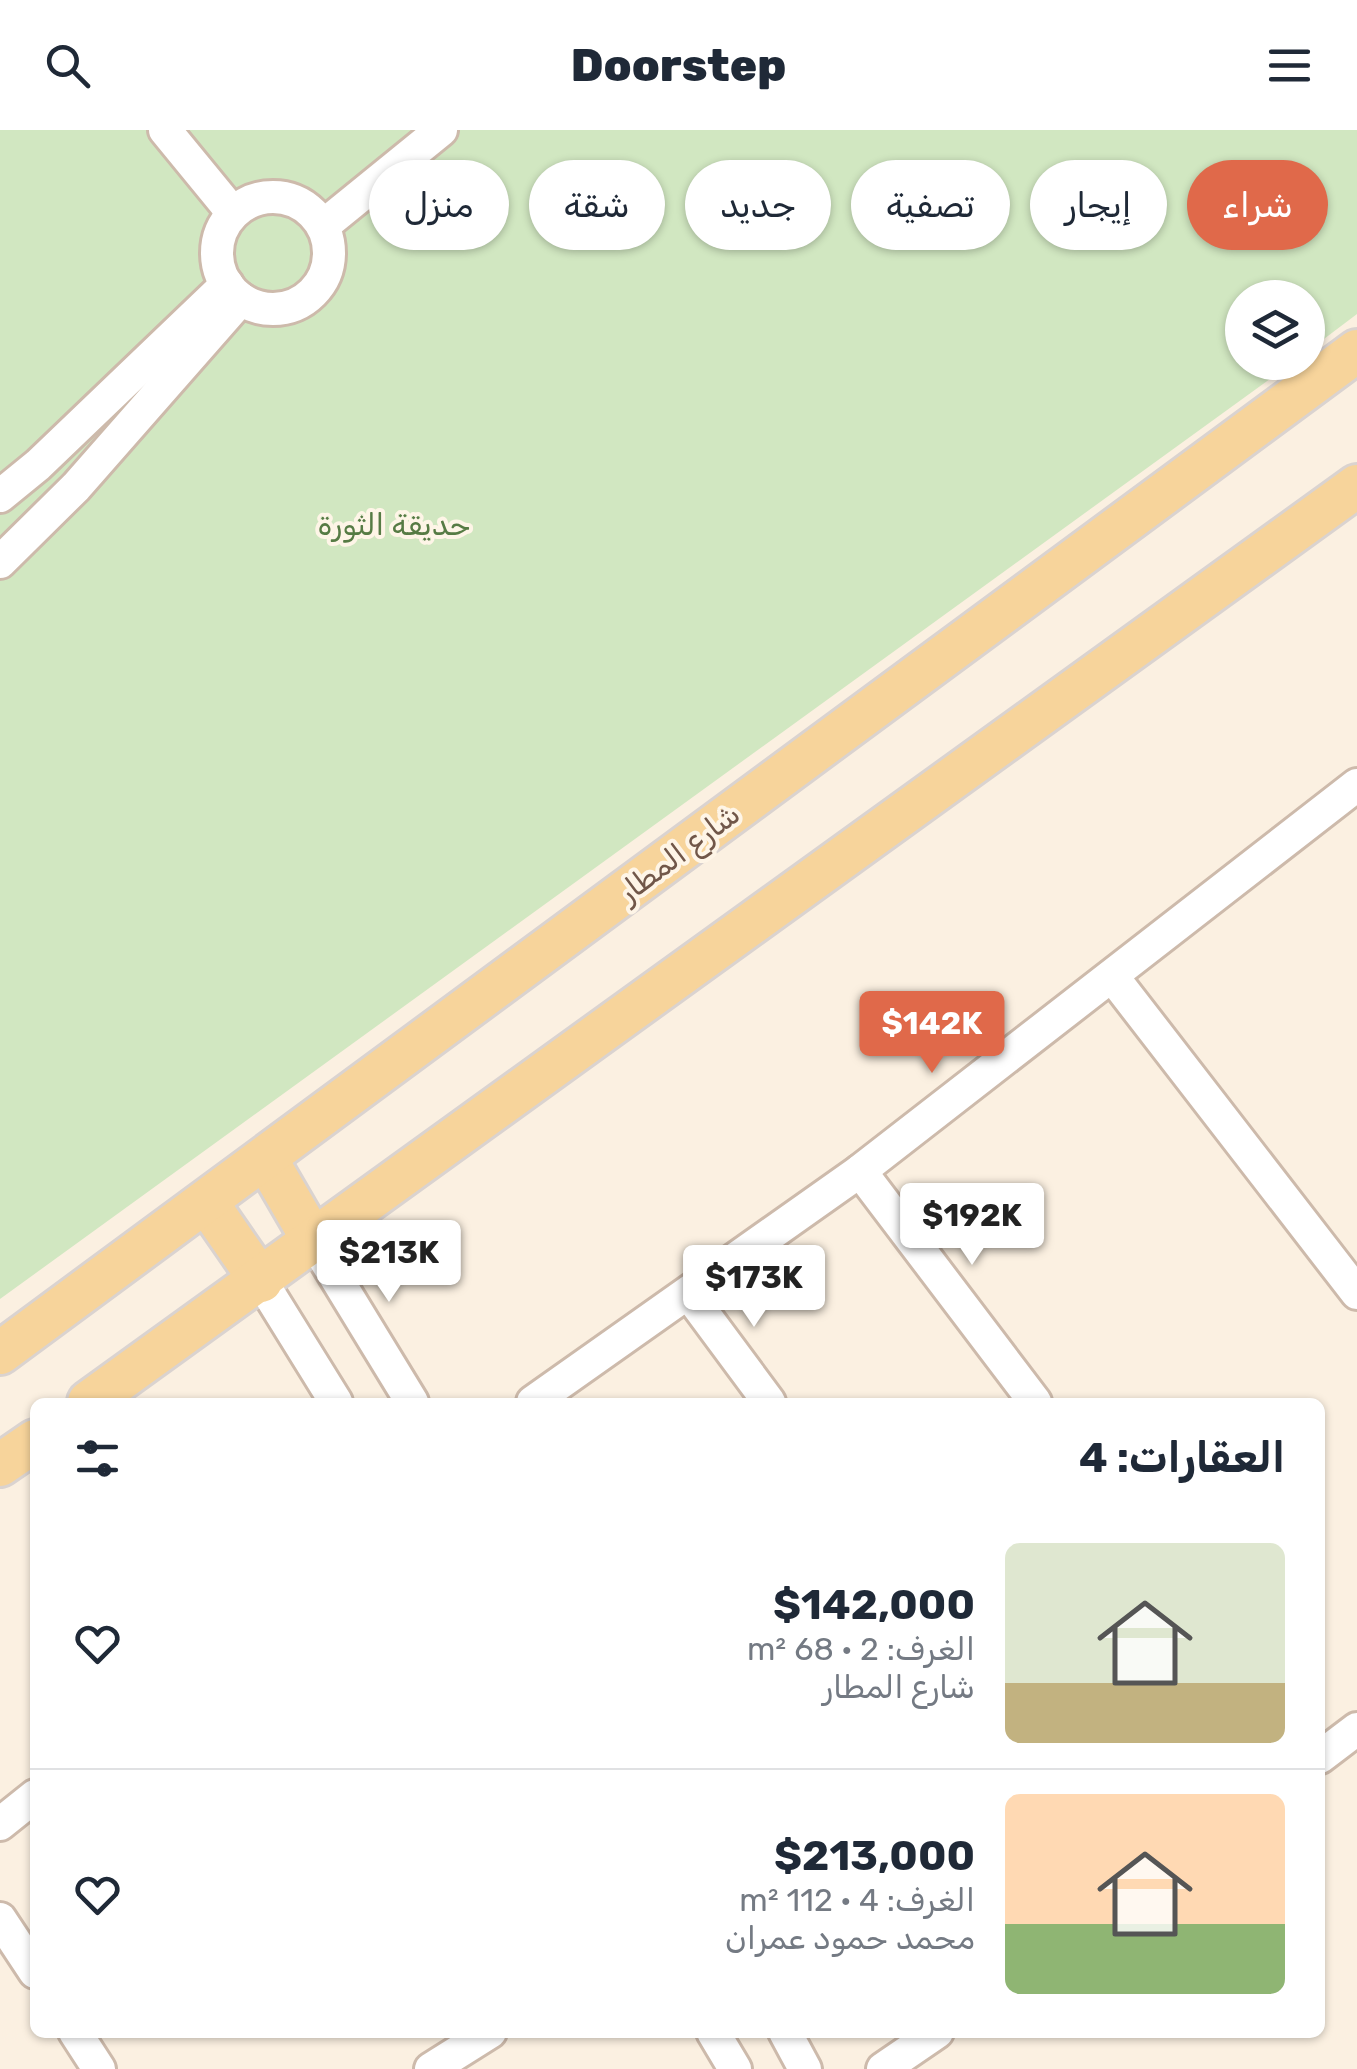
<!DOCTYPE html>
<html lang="ar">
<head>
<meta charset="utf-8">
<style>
	body { margin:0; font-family:Rubik,Vazirmatn,sans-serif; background:#f2f2f3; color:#1f2937; direction:rtl; height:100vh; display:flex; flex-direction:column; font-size:38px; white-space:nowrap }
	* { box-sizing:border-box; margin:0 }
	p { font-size:32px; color:#747a83 }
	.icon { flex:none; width:55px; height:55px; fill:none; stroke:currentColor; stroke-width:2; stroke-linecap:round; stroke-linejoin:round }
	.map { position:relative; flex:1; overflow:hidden; direction:ltr }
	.panel { position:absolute; left:30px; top:1268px; width:1295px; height:640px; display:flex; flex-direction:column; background:#fff; border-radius:15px; box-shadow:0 2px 8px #0004; direction:rtl }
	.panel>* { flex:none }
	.banner { position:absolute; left:30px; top:30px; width:1298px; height:90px; direction:rtl; display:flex; gap:20px }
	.tools { position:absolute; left:1225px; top:150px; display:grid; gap:20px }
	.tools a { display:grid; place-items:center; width:100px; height:100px; border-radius:50%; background:#fff; box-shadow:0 2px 8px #0004; font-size:50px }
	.price { position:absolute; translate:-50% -85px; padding:0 22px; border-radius:10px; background:#fff; color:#222; font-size:32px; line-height:65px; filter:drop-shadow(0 2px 5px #0008) }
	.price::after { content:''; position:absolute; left:50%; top:60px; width:30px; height:22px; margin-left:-15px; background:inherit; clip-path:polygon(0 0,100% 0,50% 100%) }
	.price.selected { background:#e0694a; color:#fff }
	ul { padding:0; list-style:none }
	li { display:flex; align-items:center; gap:30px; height:250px; padding:0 40px }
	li+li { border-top:2px solid #e0e1e3 }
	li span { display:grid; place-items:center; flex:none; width:280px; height:200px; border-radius:15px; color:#555 }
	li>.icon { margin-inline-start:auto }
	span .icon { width:120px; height:120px; fill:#fffc; stroke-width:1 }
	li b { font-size:42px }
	h2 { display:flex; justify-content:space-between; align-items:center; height:120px; padding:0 40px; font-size:42px }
	.pill { padding:0 35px; border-radius:45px; background:#fff; box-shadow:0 2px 8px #0004; font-size:35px; line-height:90px }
	.pill.selected { background:#e0694a; color:#fff }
	header { display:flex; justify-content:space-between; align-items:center; height:130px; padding:0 40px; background:#fff; font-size:45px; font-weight:800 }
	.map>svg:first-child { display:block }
	.green { fill:#d1e7c1 }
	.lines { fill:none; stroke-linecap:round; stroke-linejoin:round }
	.minor-casing { stroke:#cdbaab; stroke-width:38 }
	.major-casing { stroke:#dad3d0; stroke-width:48 }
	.minor { stroke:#fff; stroke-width:32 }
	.major { stroke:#f7d49b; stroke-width:42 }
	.labels { text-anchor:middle; stroke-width:8; stroke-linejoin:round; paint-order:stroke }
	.park-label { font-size:30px; fill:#567b44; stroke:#fef5e7 }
	.street-label { font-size:30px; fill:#715749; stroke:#fef5e7 }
</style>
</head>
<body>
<header><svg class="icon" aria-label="menu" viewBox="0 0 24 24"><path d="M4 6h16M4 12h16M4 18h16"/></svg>Doorstep<svg class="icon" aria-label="search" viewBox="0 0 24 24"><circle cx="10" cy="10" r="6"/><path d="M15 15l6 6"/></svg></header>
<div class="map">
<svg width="1357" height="1939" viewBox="0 0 1357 1939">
	<rect width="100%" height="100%" fill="#fbf0e1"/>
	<!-- green -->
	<path class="green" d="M 0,0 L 1357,0 L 1357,184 L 1308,221 L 1308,168 L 1242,168 L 1242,232 L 1292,233 L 0,1169 Z"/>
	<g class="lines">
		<!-- minor casing -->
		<g class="minor-casing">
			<g id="minor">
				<path d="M 165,0 L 233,83"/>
				<circle cx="273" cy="123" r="56"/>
				<path d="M 323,96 L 441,0"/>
				<path d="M 0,366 L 38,335 L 227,154"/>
				<path d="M 0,432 L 76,357 L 241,169"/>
				<path d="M 1112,846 L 1357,1163"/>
				<path d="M 860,1041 L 1035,1272"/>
				<path d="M 313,1110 L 412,1272"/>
				<path d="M 261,1151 L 336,1272"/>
				<path d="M 689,1164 L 769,1272"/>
				<path d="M 533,1272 L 860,1041 L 1357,655"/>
				<path d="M 1320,1627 L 1357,1599"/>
				<path d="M 0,1694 L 35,1666"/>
				<path d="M 0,1789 L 35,1842"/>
				<path d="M 75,1902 L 99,1939"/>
				<path d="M 713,1902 L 735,1939"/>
				<path d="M 785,1902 L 805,1939"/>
				<path d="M 431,1939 L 490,1902"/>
				<path d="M 883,1939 L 937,1902"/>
			</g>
		</g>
		<!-- major casing -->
		<g class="major-casing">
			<g id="major">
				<path d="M 266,1029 L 313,1110"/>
				<path d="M 207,1073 L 261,1151"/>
				<path d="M 0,1223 L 1357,221"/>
				<path d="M 89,1272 L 1357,356"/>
				<path d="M 0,1335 L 35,1311"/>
			</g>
		</g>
		<!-- minor -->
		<use href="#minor" class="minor"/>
		<!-- major -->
		<use href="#major" class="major"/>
	</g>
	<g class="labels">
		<!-- park labels -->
		<g class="park-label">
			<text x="394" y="405">حديقة الثورة</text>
		</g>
		<!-- street labels -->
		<g class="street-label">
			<text transform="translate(679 723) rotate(-37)" y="10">شارع المطار</text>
		</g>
	</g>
</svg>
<div class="tools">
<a><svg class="icon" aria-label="layers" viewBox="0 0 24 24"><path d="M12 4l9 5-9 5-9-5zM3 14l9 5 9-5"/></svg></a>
</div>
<b class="price selected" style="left:932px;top:946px">$142K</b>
<b class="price" style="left:972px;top:1138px">$192K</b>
<b class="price" style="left:389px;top:1175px">$213K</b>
<b class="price" style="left:754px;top:1200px">$173K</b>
<div class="banner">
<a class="pill selected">شراء</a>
<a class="pill">إيجار</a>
<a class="pill">تصفية</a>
<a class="pill">جديد</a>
<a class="pill">شقة</a>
<a class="pill">منزل</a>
</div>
<section class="panel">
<h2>العقارات: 4<svg class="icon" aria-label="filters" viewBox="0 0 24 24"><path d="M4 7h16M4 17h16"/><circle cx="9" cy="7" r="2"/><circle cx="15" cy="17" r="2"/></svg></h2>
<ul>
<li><span style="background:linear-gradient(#dfe7d0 70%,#c2b280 0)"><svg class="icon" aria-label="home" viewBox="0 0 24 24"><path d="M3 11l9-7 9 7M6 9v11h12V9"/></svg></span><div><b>$142,000</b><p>الغرف: 2 · 68 m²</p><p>شارع المطار</p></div><svg class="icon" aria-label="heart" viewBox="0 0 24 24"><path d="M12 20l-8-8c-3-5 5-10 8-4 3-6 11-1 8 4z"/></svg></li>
<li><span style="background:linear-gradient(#ffd9b3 65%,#8fb573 0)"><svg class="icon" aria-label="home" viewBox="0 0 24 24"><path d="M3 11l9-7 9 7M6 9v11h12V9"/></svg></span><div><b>$213,000</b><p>الغرف: 4 · 112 m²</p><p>محمد حمود عمران</p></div><svg class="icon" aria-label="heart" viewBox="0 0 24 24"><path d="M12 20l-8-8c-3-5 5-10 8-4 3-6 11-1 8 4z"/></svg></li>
</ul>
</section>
</div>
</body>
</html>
